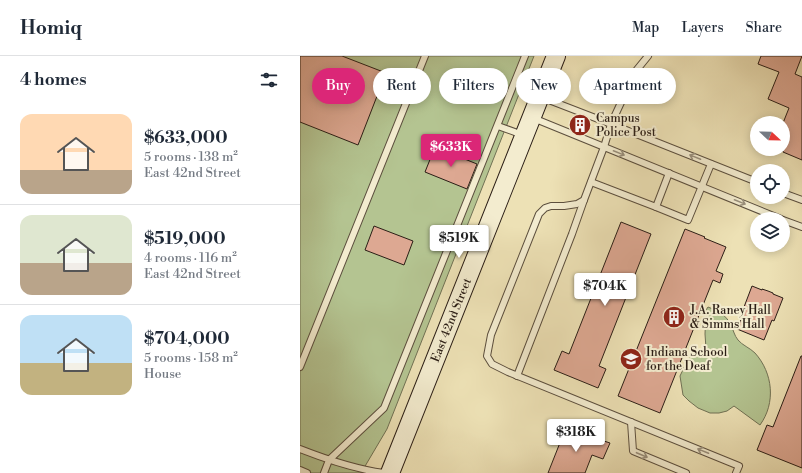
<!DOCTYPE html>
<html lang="en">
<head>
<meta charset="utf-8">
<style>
	body { margin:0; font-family:"Libre Bodoni",serif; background:#f6f6f7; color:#1f2937; height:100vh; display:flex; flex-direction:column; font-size:15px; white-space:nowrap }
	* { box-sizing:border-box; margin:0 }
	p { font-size:13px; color:#747a83 }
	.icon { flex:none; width:22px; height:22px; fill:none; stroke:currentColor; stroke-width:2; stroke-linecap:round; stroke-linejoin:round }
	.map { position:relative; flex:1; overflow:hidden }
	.side { display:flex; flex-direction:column; background:#fff; width:300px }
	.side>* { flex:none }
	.banner { position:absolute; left:12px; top:12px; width:380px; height:36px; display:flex; gap:8px }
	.needle { width:26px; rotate:112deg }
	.controls { position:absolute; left:450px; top:60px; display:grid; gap:8px }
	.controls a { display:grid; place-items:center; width:40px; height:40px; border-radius:50%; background:#fff; box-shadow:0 2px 10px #0003; font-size:20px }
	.price { position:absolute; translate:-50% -34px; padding:0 9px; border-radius:4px; background:#fff; color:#222; font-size:13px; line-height:26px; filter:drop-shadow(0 1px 2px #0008) }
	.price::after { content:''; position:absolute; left:50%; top:24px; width:12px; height:9px; margin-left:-6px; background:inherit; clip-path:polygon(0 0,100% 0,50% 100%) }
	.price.active { background:#db2777; color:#fff }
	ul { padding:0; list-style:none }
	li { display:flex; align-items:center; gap:12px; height:100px; padding:0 20px }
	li+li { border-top:1px solid #e0e1e3 }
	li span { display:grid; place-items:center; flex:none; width:112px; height:80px; border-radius:12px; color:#555 }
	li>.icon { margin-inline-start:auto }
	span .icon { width:48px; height:48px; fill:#fffc; stroke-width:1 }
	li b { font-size:17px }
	h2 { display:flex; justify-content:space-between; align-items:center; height:48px; padding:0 20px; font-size:17px }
	.tag { padding:0 14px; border-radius:18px; background:#fff; box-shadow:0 2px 10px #0003; font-size:14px; line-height:36px }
	.tag.active { background:#db2777; color:#fff }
	header { display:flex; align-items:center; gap:24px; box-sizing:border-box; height:56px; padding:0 20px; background:#fff; border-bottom:1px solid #e0e1e3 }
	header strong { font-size:19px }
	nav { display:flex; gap:22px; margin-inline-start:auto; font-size:14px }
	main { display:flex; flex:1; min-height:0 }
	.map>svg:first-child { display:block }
	.green { fill:#b4c491; stroke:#707154 }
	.building { fill:#dda892; stroke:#2b1e16 }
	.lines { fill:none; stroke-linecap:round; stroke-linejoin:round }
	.lane-casing { stroke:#5c4f3e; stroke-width:8 }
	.secondary-casing { stroke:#2b1e16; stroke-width:20 }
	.lane { stroke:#f3eccf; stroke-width:6 }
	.secondary { stroke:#f3eccf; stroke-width:18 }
	.oneway { stroke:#998f7c }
	.labels { text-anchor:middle; stroke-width:4; stroke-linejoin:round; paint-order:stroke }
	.poi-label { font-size:12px; fill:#2b1e16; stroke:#f3eccf; text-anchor:start }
	.street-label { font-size:12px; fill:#2b1e16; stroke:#f3eccf }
</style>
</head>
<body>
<header>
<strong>Homiq</strong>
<nav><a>Map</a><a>Layers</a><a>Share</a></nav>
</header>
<main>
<section class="side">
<h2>4 homes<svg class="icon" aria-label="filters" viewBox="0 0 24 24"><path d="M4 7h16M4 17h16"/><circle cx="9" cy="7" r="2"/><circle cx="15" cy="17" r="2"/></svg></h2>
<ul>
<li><span style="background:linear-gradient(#ffd9b3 70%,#b9a48a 0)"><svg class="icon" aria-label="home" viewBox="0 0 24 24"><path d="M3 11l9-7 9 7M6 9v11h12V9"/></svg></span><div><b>$633,000</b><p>5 rooms · 138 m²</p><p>East 42nd Street</p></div></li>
<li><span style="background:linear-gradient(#dfe7d0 60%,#b9a48a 0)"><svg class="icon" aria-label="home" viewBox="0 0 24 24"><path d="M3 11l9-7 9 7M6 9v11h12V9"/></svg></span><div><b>$519,000</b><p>4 rooms · 116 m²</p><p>East 42nd Street</p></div></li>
<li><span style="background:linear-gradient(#bfe0f5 60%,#c2b280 0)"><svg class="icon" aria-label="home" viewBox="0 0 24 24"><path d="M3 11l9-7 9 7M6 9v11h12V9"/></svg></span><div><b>$704,000</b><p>5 rooms · 158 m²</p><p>House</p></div></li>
</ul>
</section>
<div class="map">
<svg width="502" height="417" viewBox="0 0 502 417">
	<rect width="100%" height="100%" fill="#ede1b5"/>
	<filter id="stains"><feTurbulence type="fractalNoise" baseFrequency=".005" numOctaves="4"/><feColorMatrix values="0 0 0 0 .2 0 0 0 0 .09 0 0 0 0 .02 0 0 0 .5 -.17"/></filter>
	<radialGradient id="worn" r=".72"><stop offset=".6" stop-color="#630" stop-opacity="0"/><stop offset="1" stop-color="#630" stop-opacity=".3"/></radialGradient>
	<!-- green -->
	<g class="green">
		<path d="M 0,0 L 234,0 L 87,373 L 61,417 L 0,417 Z"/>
		<path d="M 408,251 C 418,255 427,259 431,270 C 434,275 434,279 438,284 C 442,289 450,292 455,297 C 473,317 476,347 460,369 L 434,350 L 427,355 L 419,357 L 410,357 L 398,352 L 389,345 L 383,339 L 380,320 L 387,305 L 394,297 L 400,294 L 406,293 L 405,278 L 406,254 Z"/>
	</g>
	<!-- building -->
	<g class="building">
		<path d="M 0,0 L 42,0 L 86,17 L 58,89 L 0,66 Z"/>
		<path d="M 461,0 L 502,0 L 495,18 L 502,21 L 502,104 L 483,96 L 483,67 L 489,52 L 468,43 L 479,16 L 458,8 Z"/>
		<path d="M 135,91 L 177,108 L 167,133 L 125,116 Z"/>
		<path d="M 321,166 L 351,178 L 299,310 L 306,313 L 298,332 L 254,314 L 262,295 L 269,298 Z"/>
		<path d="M 74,170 L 113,185 L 104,209 L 65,194 Z"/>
		<path d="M 385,173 L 405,181 L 404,182 L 426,191 L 416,215 L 423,218 L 420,227 L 413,224 L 360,357 L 318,340 Z"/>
		<path d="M 452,230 L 462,234 L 462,233 L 468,235 L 473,237 L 473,238 L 483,242 L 474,265 L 472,264 L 464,284 L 437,273 L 446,252 L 444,251 Z"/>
		<path d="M 501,300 L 502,300 L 502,412 L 457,394 L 467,369 L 473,371 Z"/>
		<path d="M 267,369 L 276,373 L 275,377 L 297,385 L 298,383 L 310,387 L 303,403 L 292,399 L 285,417 L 248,417 Z"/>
	</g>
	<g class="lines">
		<!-- lane casing -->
		<g class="lane-casing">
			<g id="lane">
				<path d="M 348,0 L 335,16 L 324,40 L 311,68 L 304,91 L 284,144 L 277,148 L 264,150 L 251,150 L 245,152 L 239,158 L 191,279 L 187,300 L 192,308 L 208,316 L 439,410 L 436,417"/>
				<path d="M 241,41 L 311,68 L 457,126"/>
				<path d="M 233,62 L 481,163"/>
				<path d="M 198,70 L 223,79"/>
				<path d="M 291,126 L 356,151 L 369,117"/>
				<path d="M 483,137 L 502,144"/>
				<path d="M 356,151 L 388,164 L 411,108"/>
				<path d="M 483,164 L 502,171"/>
				<path d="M 0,311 L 125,0"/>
				<path d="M 217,320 L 272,178 L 284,144"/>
				<path d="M 331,366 L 333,395 L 386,417"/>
				<path d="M 0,393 C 28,404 54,413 84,417"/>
				<path d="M 0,414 L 7,417"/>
				<path d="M 24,417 L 29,404 L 84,352 L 225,0"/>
			</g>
		</g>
		<!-- secondary casing -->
		<g class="secondary-casing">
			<path id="secondary" d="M 90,417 L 256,0"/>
		</g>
		<!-- lane -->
		<use href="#lane" class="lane"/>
		<!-- secondary -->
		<use href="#secondary" class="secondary"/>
	</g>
	<!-- one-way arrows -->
	<defs><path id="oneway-shaft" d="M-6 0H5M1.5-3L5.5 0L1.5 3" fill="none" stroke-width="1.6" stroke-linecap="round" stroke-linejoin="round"/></defs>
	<g class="oneway">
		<use href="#oneway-shaft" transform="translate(319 97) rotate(22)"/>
		<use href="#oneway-shaft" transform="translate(395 101) rotate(-158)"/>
		<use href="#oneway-shaft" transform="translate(440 146) rotate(22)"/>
		<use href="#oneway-shaft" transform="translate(403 395) rotate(-158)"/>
		<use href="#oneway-shaft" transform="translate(342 399) rotate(23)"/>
	</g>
	<!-- icons -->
	<defs>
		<g id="building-disc" transform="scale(1.15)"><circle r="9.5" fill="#8f2418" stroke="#f3eccf"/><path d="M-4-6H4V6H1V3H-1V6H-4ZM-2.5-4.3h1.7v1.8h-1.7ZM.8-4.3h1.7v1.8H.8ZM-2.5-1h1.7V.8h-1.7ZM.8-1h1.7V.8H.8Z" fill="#fff"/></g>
		<g id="school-disc" transform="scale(1.15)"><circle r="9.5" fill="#8f2418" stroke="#f3eccf"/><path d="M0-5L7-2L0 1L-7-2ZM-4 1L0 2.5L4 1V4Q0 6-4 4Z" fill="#fff"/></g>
	</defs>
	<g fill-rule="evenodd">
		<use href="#building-disc" x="280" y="69"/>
		<use href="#building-disc" x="374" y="261"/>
		<use href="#school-disc" x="331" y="303"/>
	</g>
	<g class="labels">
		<!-- poi labels -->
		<g class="poi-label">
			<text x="296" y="66">Campus<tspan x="296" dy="14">Police Post</tspan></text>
			<text x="390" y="258">J.A. Raney Hall<tspan x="390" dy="14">&amp; Simms Hall</tspan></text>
			<text x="346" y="300">Indiana School<tspan x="346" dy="14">for the Deaf</tspan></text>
		</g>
		<!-- street labels -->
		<g class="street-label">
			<text transform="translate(151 264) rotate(-68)" y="4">East 42nd Street</text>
		</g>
	</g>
	<rect width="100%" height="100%" filter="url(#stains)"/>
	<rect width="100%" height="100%" fill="url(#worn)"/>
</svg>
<div class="controls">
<a><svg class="needle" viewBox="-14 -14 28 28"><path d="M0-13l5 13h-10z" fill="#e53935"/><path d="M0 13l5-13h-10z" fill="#747a83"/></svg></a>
<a><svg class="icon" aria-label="locate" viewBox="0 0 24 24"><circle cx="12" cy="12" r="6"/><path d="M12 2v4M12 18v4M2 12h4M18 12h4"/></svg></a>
<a><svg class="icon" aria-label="layers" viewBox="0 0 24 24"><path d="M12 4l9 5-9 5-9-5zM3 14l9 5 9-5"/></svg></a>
</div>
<b class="price active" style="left:151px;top:112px">$633K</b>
<b class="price" style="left:159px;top:203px">$519K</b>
<b class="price" style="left:305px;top:251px">$704K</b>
<b class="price" style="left:276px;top:397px">$318K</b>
<div class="banner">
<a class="tag active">Buy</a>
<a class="tag">Rent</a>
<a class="tag">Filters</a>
<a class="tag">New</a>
<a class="tag">Apartment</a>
</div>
</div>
</main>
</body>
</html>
